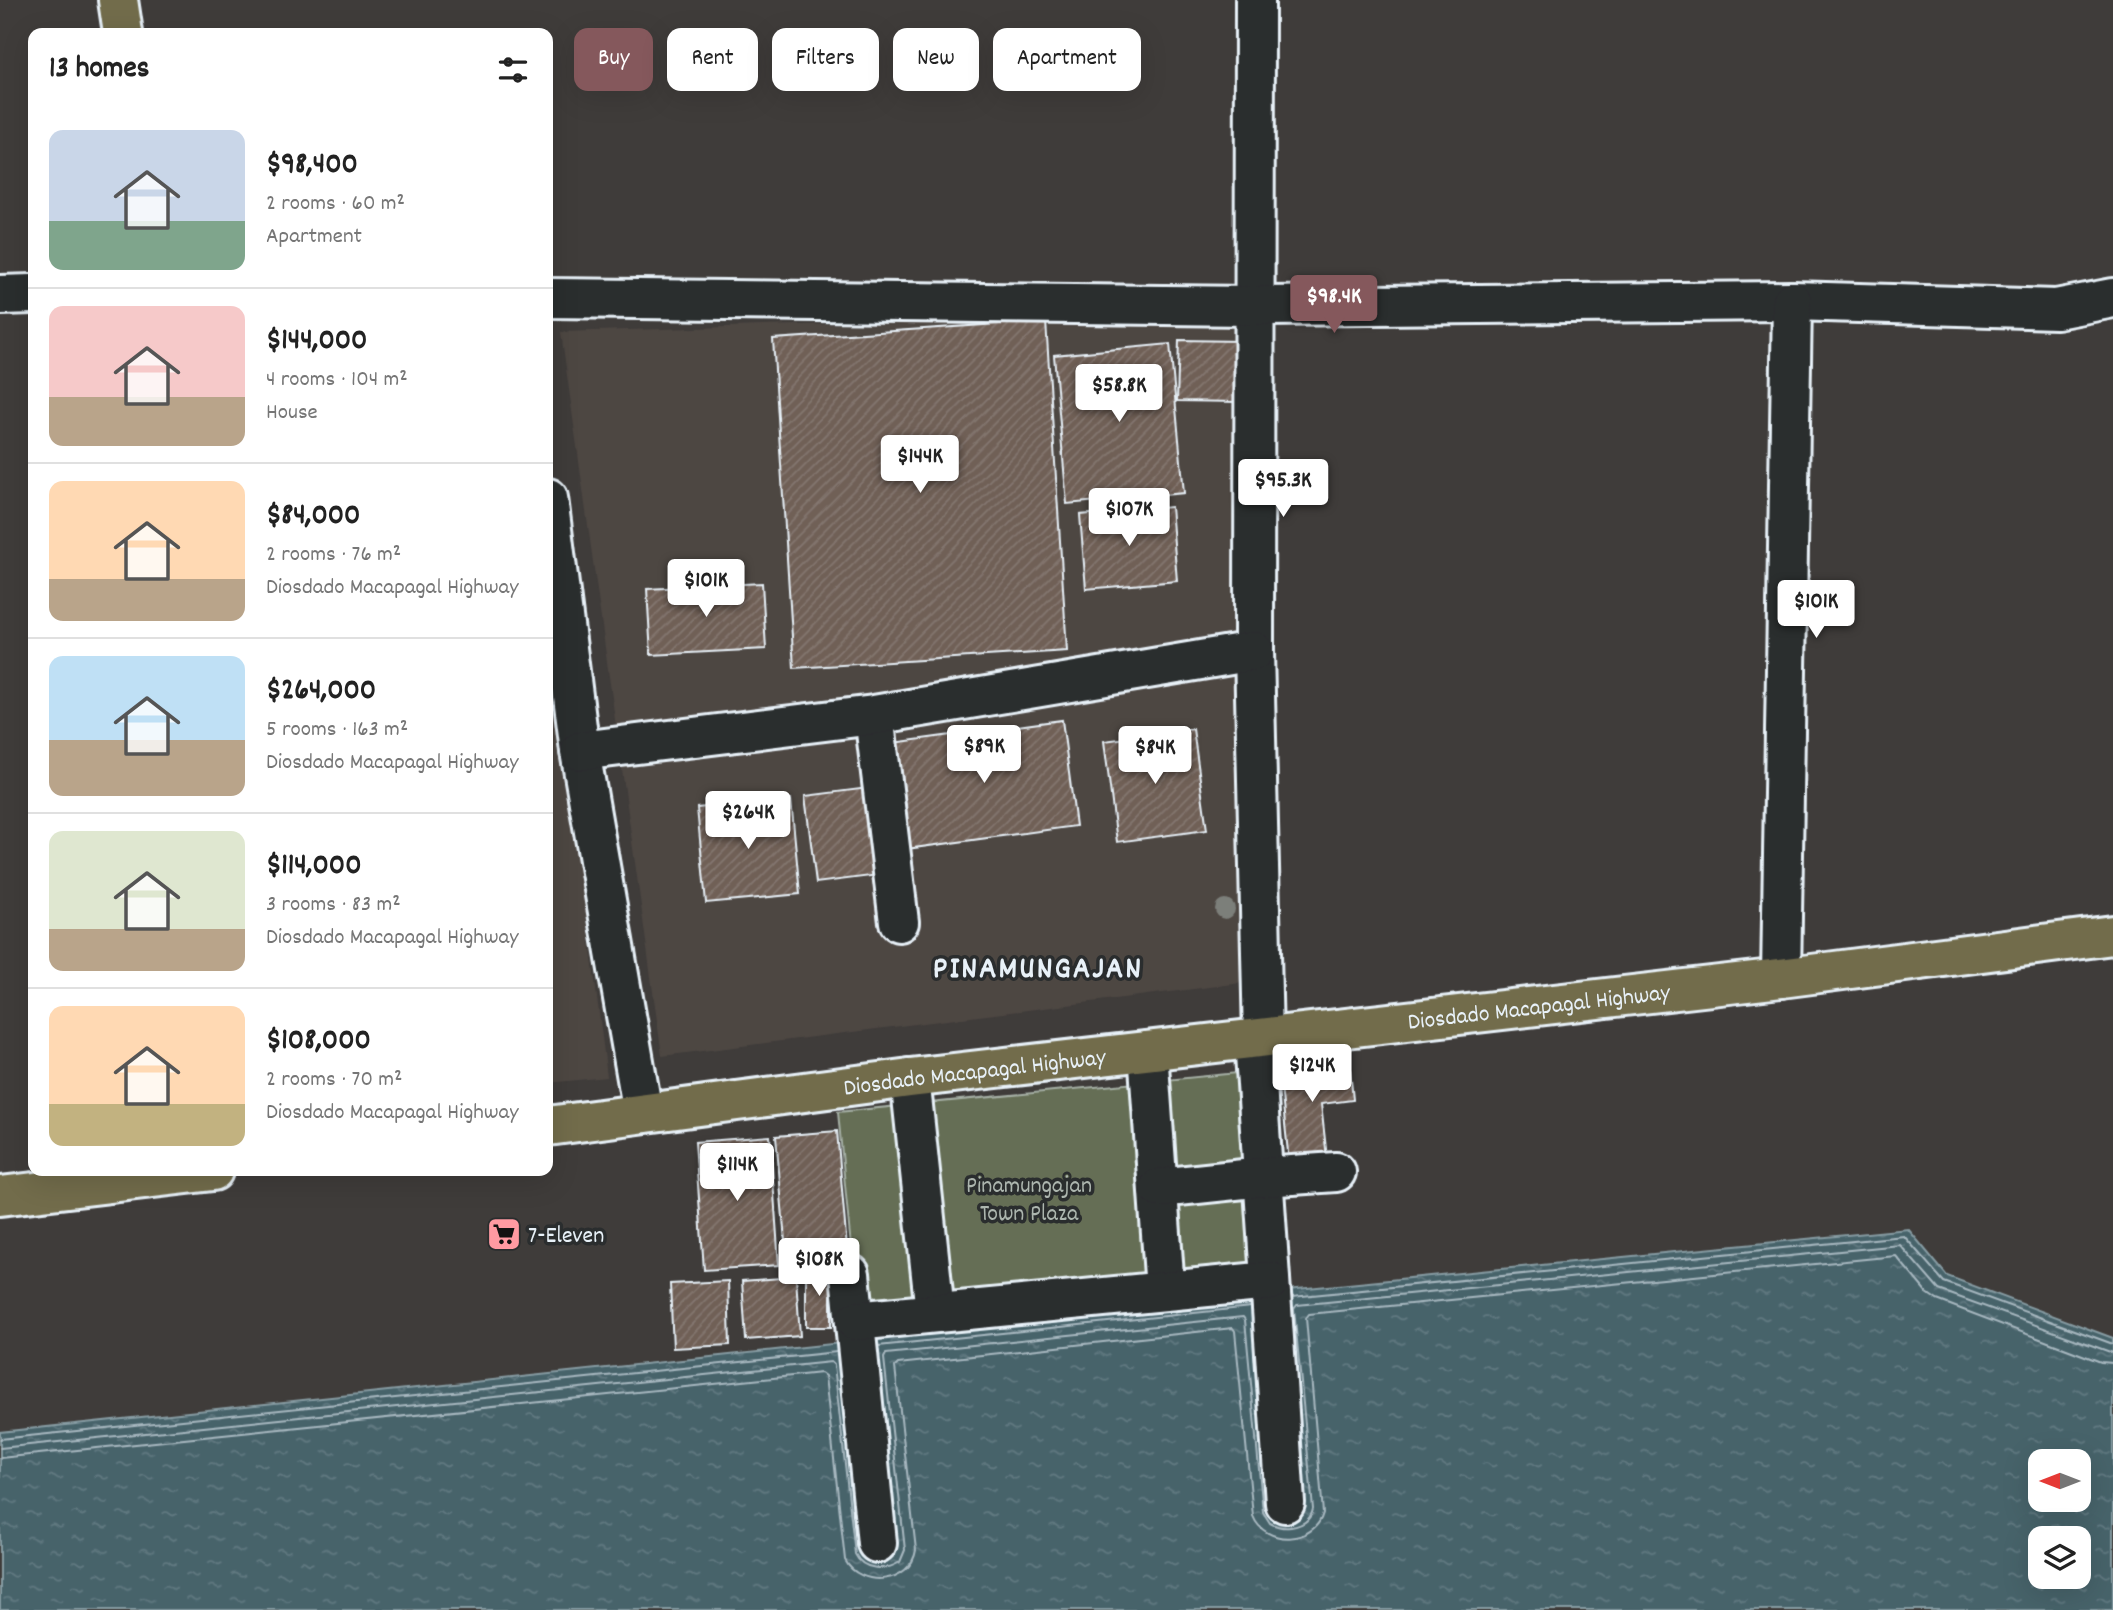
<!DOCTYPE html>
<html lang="en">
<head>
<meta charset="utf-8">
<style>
	body { margin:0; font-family:Dekko,sans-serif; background:#f2f2f2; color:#222; height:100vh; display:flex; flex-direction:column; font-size:26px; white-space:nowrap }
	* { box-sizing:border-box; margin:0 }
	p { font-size:23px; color:#767676 }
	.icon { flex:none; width:38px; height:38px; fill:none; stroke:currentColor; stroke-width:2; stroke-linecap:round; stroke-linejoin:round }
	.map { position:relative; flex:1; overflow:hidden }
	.sheet { position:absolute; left:28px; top:28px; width:525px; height:1148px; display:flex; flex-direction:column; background:#fff; border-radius:14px; box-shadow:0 7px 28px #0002 }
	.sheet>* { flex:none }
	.banner { position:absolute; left:574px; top:28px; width:665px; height:63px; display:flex; gap:14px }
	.needle { width:46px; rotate:270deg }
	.buttons { position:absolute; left:2028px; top:1449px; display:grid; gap:14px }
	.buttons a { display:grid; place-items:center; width:63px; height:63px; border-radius:14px; background:#fff; box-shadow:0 7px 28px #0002; font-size:35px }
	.price { position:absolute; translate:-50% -60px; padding:0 16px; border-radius:7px; background:#fff; color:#222; font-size:23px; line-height:46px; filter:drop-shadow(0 2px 4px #0008) }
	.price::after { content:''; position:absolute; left:50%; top:42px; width:21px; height:16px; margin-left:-10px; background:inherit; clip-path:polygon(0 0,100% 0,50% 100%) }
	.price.active { background:#85585c; color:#fff }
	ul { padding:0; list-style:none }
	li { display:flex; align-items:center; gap:21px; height:175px; padding:0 21px }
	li+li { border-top:2px solid #e0e0e0 }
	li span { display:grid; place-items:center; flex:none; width:196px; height:140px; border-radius:14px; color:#555 }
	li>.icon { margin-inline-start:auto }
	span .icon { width:84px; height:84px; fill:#fffc; stroke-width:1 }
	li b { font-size:30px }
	h2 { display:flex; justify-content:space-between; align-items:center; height:84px; padding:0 21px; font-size:30px }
	.pill { padding:0 24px; border-radius:14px; background:#fff; box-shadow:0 7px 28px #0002; font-size:24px; line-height:63px }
	.pill.active { background:#85585c; color:#fff }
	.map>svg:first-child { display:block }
	.built { fill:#4e4743 }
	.green { fill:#656e55; stroke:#a6b0a6; stroke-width:2 }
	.water { fill:url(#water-ripples); stroke:#879ca3; stroke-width:2; fill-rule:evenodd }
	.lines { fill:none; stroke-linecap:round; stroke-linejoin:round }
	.shore { stroke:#a8b8c0; stroke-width:2 }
	.building { fill:url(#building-hatch); stroke:#e8f1f8; stroke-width:2 }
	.minor-casing { stroke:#e8f1f8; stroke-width:44 }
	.major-casing { stroke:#e8f1f8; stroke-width:44 }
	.highway-casing { stroke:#e8f1f8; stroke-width:44 }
	.minor { stroke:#2a2d2e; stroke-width:38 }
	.major { stroke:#726c4b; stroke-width:38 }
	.highway { stroke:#726c4b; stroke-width:38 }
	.tree { fill:#7c7f7a }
	.labels { text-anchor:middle; stroke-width:7; stroke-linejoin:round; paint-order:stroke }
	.street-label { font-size:24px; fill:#e8f1f8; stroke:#2a2d2e }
	.park-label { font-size:24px; fill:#adb6af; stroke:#2a2d2e }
	.poi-label { font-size:24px; fill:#e8f1f8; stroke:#2a2d2e; text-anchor:start }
	.district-label { font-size:32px; font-weight:bold; letter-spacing:2px; fill:#e8f1f8; stroke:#2a2d2e }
</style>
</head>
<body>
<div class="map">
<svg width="2113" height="1610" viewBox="0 0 2113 1610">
	<defs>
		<pattern id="water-ripples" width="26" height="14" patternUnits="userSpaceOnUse" patternTransform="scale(1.75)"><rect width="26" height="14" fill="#47636b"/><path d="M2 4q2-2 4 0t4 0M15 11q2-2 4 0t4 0" fill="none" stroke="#627a81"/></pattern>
		<pattern id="building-hatch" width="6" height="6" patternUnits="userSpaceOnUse" patternTransform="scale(1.75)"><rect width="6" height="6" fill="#706057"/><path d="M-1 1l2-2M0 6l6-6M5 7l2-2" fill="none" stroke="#847770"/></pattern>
	</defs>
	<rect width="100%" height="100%" fill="#3f3c3a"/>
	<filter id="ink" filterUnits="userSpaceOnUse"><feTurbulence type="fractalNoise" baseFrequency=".0143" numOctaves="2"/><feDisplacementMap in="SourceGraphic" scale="14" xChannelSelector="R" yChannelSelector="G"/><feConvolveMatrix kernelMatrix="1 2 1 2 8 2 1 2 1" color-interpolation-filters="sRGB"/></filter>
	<g filter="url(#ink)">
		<!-- built -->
		<g class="built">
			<path d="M 1245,312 L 1257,981 L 662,1056 L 561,332 Z"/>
			<path d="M 548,609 L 607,1077 L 548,1083 Z"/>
		</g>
		<!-- green -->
		<path class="green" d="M 1237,1073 L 1257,1280 L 858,1320 L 838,1112 Z"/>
		<!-- water -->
		<path class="water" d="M 1908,1229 L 1947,1276 L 2113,1338 L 2113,1610 L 0,1610 L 0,1432 L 1259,1299 L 1277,1291 ZM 2040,1461 L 2079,1461 L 2079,1500 L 2040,1500 ZM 2040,1538 L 2079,1538 L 2079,1577 L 2040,1577 Z"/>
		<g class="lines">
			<!-- shore -->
			<g class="shore">
				<path d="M 1292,1297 L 1904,1236 L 1944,1282 L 2113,1344"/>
				<path d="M 878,1346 L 1251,1307"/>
				<path d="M 0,1439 L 837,1352"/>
				<path d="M 0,1448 L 831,1362 L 834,1365 L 855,1554 C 863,1571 886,1571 900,1562 L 905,1550 L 884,1358 L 886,1354 L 1243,1317 L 1245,1320 L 1263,1512 L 1270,1523 C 1285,1531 1309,1528 1313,1509 L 1294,1309 L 1297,1305 L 1900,1245 L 1939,1290 L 2113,1353"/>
				<path d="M 0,1458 L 821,1373 L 825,1376 L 845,1560 C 860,1589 911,1584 916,1550 L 895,1367 L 898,1364 L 1233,1328 L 1235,1331 L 1253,1516 C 1265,1547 1315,1544 1323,1513 L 1306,1318 L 1309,1314 L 1896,1256 L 1927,1293 L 1937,1300 L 2101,1362 L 2113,1363"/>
			</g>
		</g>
		<!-- building -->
		<g class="building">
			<path d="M 1046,321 L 1067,651 L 794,668 L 773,339 Z"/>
			<path d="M 1179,340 L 1241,341 L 1240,402 L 1177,401 Z"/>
			<path d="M 1170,344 L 1184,493 L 1067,504 L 1054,355 Z"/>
			<path d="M 1171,507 L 1177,581 L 1086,589 L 1080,515 Z"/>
			<path d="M 762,583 L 766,649 L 651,655 L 647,589 Z"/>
			<path d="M 1062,720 L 1076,826 L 906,849 L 892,743 Z"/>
			<path d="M 1193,729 L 1207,830 L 1117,842 L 1104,741 Z"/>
			<path d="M 876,787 L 887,874 L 816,883 L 805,796 Z"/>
			<path d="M 791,799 L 800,894 L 706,903 L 697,808 Z"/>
			<path d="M 1349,1059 L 1353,1100 L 1321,1104 L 1327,1158 L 1289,1162 L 1279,1067 Z"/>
			<path d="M 837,1131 L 848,1260 L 787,1265 L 776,1136 Z"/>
			<path d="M 770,1136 L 779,1265 L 704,1270 L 695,1142 Z"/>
			<rect x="806" y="1270" width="25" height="57"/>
			<path d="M 796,1277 L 800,1336 L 746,1340 L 742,1281 Z"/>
			<path d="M 728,1281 L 730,1345 L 673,1348 L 670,1284 Z"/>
		</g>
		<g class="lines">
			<!-- minor casing -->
			<g class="minor-casing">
				<g id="minor">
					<path d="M 1255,0 L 1254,651 L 1263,1038"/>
					<path d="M 0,295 L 33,294"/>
					<path d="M 548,298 L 1253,306 L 1792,301 L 2056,309 L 2113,298"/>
					<path d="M 548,498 L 580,751 L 643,1113"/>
					<path d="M 874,715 L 899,922"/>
					<path d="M 580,751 L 874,715 L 1254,651"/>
					<path d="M 1781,978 L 1792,301"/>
					<path d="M 1254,1039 L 1285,1503"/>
					<path d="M 1148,1051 L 1165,1290"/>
					<path d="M 910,1078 L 935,1312"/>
					<path d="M 1159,1188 L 1263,1177 L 1336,1172"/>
					<path d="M 850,1274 L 877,1543"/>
					<path d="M 855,1321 L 1270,1281"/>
				</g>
			</g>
			<!-- major casing -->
			<g class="major-casing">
				<path id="major" d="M 118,0 L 123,33"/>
			</g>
			<!-- highway casing -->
			<g class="highway-casing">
				<g id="highway">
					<path id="s1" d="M 548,1126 L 910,1078 L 1781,978 L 2113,935"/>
					<path d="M 0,1196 L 213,1171"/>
				</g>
			</g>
			<!-- minor -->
			<use href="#minor" class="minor"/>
			<!-- major -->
			<use href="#major" class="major"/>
			<!-- highway -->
			<use href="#highway" class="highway"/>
		</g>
		<!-- trees -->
		<circle class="tree" cx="1225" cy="909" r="10"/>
	</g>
	<!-- icons -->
	<defs>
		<g id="supermarket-square" transform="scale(1.75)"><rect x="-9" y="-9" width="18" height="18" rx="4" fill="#ff9aa2" stroke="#2a2d2e"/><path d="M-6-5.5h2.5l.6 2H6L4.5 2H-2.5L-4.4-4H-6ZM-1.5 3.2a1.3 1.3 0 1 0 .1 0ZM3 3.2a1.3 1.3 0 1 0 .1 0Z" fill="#111"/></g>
	</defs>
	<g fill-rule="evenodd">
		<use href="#supermarket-square" x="504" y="1234"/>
	</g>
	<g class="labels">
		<!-- street labels -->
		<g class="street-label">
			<text dy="8" stroke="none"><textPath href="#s1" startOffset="998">Diosdado Macapagal Highway</textPath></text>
			<text dy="8" stroke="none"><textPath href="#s1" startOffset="430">Diosdado Macapagal Highway</textPath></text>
		</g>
		<!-- park labels -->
		<g class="park-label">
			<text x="1029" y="1192">Pinamungajan<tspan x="1029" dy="28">Town Plaza</tspan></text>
		</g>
		<!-- poi labels -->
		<g class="poi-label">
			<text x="528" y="1242">7-Eleven</text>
		</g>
		<!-- district labels -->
		<g class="district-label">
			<text x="1038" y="977">PINAMUNGAJAN</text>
		</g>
	</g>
</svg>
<div class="buttons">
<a><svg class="needle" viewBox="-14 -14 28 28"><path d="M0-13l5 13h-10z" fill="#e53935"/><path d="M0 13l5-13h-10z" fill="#767676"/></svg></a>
<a><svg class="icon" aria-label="layers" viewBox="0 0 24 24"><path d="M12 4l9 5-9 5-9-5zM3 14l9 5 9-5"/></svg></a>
</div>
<b class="price active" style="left:1334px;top:335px">$98.4K</b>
<b class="price" style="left:1119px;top:424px">$58.8K</b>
<b class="price" style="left:920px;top:495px">$144K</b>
<b class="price" style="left:1283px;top:519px">$95.3K</b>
<b class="price" style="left:1129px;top:548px">$107K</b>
<b class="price" style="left:706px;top:619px">$101K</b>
<b class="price" style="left:1816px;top:640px">$101K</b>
<b class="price" style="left:984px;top:785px">$89K</b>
<b class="price" style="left:1155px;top:786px">$84K</b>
<b class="price" style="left:748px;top:851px">$264K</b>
<b class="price" style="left:1312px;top:1104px">$124K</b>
<b class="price" style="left:737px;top:1203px">$114K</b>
<b class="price" style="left:819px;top:1298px">$108K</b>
<div class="banner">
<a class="pill active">Buy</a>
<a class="pill">Rent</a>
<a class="pill">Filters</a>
<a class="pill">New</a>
<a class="pill">Apartment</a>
</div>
<section class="sheet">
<h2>13 homes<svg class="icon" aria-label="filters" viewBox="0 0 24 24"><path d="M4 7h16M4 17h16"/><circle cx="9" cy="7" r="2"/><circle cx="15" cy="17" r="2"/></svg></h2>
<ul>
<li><span style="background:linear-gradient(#c9d6e8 65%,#7fa58c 0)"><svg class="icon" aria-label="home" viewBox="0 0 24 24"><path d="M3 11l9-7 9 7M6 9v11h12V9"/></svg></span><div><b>$98,400</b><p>2 rooms · 60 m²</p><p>Apartment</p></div></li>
<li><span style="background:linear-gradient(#f6c9c9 65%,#b9a48a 0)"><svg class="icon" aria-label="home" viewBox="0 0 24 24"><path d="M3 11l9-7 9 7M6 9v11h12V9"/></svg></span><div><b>$144,000</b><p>4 rooms · 104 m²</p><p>House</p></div></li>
<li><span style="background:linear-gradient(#ffd9b3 70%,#b9a48a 0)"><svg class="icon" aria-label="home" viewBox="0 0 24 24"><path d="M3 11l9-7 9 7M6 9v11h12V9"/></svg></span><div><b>$84,000</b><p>2 rooms · 76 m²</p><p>Diosdado Macapagal Highway</p></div></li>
<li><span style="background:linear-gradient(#bfe0f5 60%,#b9a48a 0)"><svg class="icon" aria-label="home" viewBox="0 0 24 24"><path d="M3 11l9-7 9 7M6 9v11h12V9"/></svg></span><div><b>$264,000</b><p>5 rooms · 163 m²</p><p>Diosdado Macapagal Highway</p></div></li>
<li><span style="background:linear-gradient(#dfe7d0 70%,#b9a48a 0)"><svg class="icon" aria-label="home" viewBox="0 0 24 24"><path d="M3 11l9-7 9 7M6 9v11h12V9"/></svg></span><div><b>$114,000</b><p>3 rooms · 83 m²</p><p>Diosdado Macapagal Highway</p></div></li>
<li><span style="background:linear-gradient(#ffd9b3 70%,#c2b280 0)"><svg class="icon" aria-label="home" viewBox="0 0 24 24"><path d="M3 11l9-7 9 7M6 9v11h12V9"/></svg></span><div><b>$108,000</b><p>2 rooms · 70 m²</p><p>Diosdado Macapagal Highway</p></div></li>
</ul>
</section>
</div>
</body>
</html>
